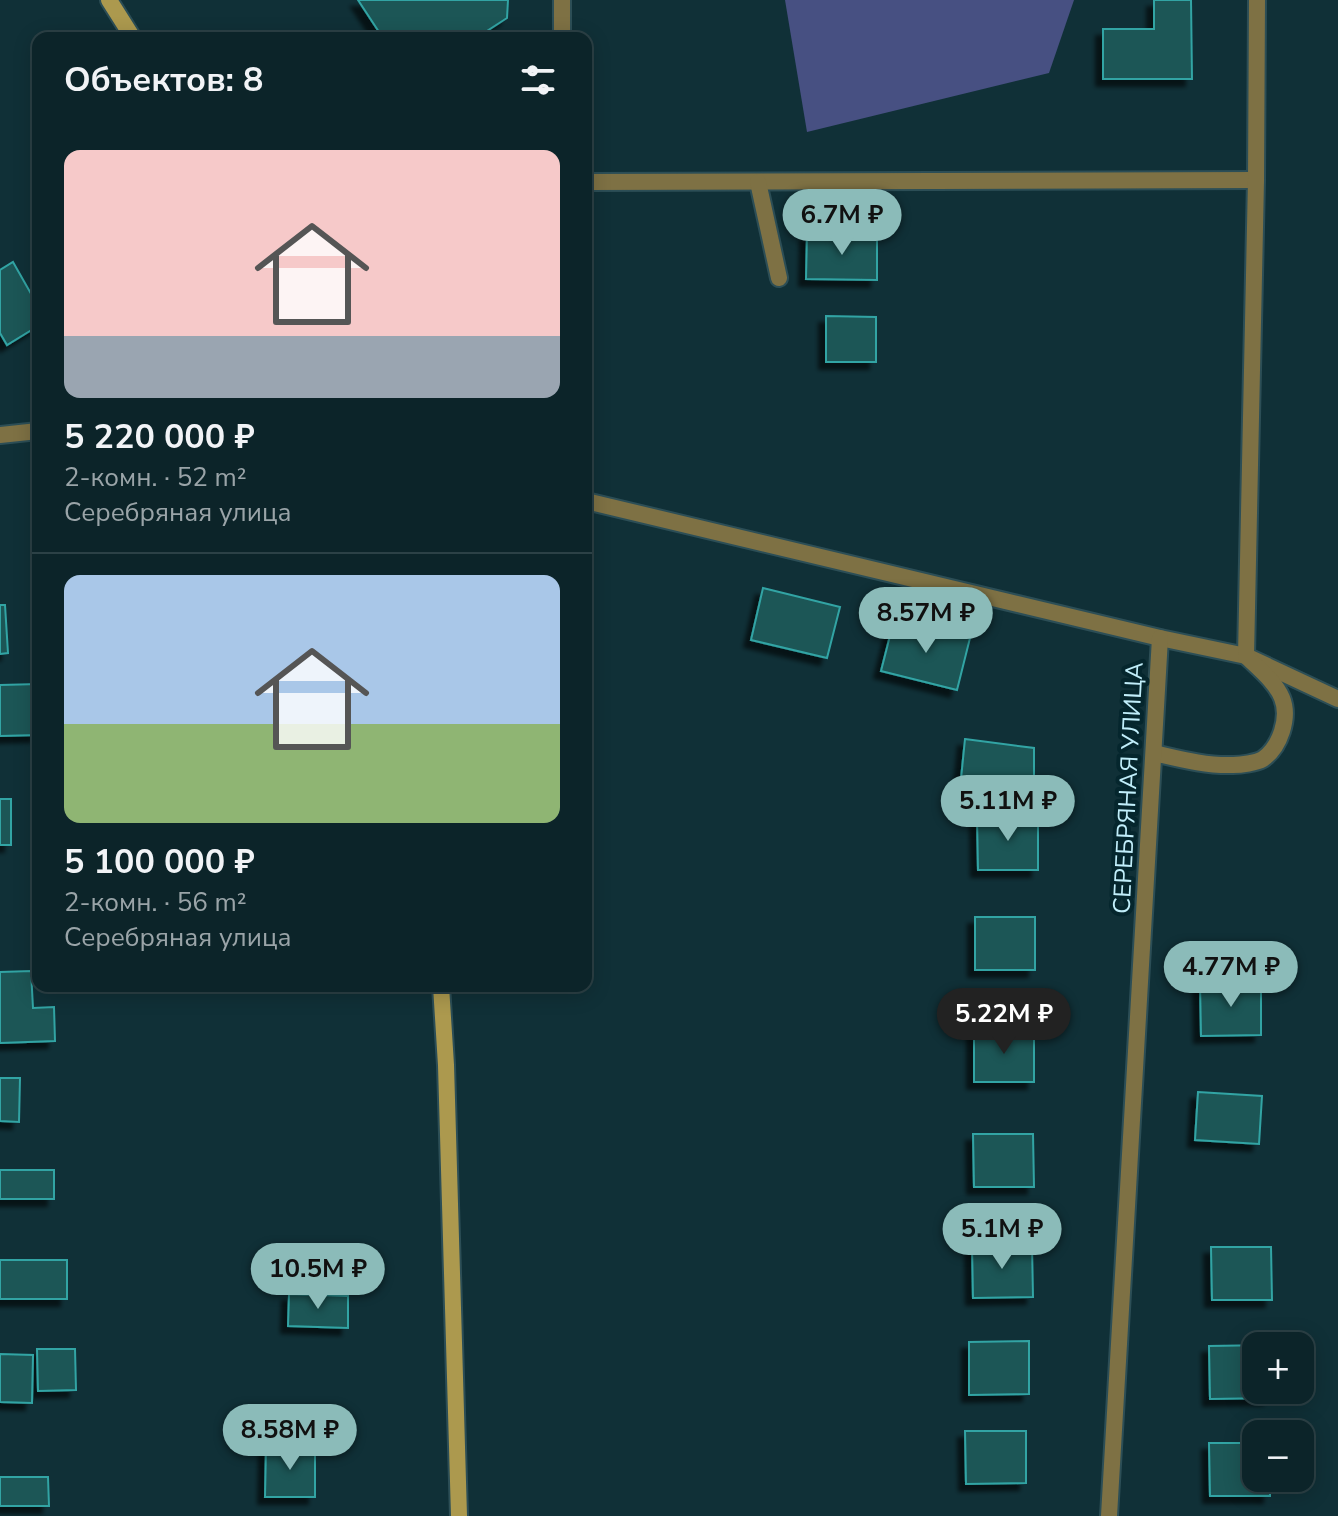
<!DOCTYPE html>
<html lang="ru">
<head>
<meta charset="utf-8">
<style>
	body { margin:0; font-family:"Nunito Sans",sans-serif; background:#1a3035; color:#f1f3f6; height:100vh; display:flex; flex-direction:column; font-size:30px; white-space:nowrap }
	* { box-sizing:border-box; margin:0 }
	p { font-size:26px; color:#9aa4a8 }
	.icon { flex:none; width:44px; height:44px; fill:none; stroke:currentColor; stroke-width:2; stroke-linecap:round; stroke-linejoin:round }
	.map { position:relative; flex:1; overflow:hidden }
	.side { position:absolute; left:32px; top:32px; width:560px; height:960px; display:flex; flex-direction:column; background:#0c2429; border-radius:16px; box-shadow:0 4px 20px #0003,0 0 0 2px #2c4146 }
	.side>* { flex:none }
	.tools { position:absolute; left:1242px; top:1332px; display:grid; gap:16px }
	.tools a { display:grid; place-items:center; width:72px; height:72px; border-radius:16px; background:#0c2429; box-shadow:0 4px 20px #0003,0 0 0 2px #2c4146; font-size:40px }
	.price { position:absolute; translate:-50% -68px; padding:0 18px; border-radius:28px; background:#8bbbb9; color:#111; font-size:26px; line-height:52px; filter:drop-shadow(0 2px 4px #0008) }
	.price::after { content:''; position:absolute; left:50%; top:48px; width:24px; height:18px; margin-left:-12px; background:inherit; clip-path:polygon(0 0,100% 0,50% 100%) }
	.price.selected { background:#222; color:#fff }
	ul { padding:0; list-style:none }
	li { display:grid; align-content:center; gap:16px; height:424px; padding:0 32px }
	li+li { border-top:2px solid #2c4146 }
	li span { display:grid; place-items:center; height:248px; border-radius:16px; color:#555 }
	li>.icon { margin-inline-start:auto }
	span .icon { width:144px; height:144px; fill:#fffc; stroke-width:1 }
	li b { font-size:34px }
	h2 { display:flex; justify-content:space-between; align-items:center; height:96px; padding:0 32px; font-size:34px }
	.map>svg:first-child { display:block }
	.green { fill:#475082 }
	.building { fill:#1b5656; stroke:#32a4a4; stroke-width:2; filter:url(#shadow) }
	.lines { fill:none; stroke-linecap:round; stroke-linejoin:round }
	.street-casing { stroke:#2c4e56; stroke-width:20 }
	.secondary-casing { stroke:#2c4e56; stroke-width:20 }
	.street { stroke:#7e7144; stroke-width:16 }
	.secondary { stroke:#ac994e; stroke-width:16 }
	.labels { text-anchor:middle; stroke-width:8; stroke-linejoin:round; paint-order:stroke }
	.street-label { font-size:24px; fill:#c1eefa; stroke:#05262d }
</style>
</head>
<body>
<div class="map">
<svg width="1338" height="1516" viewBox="0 0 1338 1516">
	<defs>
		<filter id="shadow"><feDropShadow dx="-7" dy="7" stdDeviation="2" flood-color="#0009"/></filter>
	</defs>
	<rect width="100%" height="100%" fill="#103037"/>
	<!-- green -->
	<path class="green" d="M 785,0 L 1074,0 L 1049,73 L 807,132 Z"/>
	<!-- building -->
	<g class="building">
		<path d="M 358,0 L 508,0 L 507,18 L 476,38 L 383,38 Z"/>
		<path d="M 1154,0 L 1191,0 L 1192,79 L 1103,79 L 1103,29 L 1154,29 Z"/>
		<path d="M 807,234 L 840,237 L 840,234 L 877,234 L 877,280 L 806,279 Z"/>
		<path d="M 13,262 L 38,306 L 38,326 L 7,345 L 0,333 L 0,270 Z"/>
		<path d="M 826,316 L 876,317 L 876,362 L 826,362 Z"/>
		<path d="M 763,588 L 840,607 L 827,658 L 751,640 Z"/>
		<path d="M 0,605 L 5,605 L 8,653 L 0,654 Z"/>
		<path d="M 894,620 L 970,638 L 957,690 L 881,671 Z"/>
		<path d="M 38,684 L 38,735 L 0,736 L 0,685 Z"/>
		<path d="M 965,739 L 1034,748 L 1034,790 L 961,779 Z"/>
		<rect x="0" y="799" width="11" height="46"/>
		<path d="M 977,817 L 1038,817 L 1038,870 L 978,870 Z"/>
		<rect x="975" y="917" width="60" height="53"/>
		<path d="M 31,971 L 33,1008 L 54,1007 L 55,1041 L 0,1043 L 0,972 Z"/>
		<path d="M 1200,982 L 1261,982 L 1261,1035 L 1201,1036 Z"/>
		<rect x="974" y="1029" width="60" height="53"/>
		<path d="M 0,1078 L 20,1078 L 19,1122 L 0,1121 Z"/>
		<path d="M 1198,1092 L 1262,1096 L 1259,1144 L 1195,1140 Z"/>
		<path d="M 973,1134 L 1033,1134 L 1034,1187 L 974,1187 Z"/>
		<rect x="0" y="1170" width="54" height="29"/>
		<path d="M 972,1245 L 1032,1245 L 1033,1297 L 973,1298 Z"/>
		<path d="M 1211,1247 L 1271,1247 L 1272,1300 L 1212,1300 Z"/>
		<rect x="0" y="1260" width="67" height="39"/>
		<path d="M 289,1294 L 348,1296 L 348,1328 L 288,1326 Z"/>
		<path d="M 1029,1341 L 1029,1394 L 969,1395 L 969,1342 Z"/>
		<path d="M 1270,1345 L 1256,1346 L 1256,1390 L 1270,1390 L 1270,1398 L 1210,1399 L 1209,1346 Z"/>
		<path d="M 37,1349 L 75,1349 L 76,1390 L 38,1391 Z"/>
		<path d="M 0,1354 L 33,1355 L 32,1403 L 0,1402 Z"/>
		<path d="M 965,1431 L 1026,1431 L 1026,1483 L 966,1484 Z"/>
		<path d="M 1209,1443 L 1256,1443 L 1256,1478 L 1270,1478 L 1270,1496 L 1210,1496 Z"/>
		<path d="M 266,1447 L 315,1447 L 315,1497 L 265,1497 Z"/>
		<path d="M 0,1477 L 48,1477 L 49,1506 L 0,1506 Z"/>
	</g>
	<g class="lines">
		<!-- street casing -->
		<g class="street-casing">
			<g id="street">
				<path d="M 562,0 L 562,38"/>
				<path d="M 586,182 L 1256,180"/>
				<path d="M 758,182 L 779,278"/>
				<path d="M 0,435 L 38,431"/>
				<path d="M 586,501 L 1160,638 L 1246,656 L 1338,699"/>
				<path d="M 1154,753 C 1180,759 1206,766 1233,765 C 1241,765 1256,763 1263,759 C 1280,747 1290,718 1282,698 C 1275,681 1258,668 1246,656 L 1256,180 L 1257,0"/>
				<path d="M 1109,1516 L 1160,638"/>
			</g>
		</g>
		<!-- secondary casing -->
		<g class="secondary-casing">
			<g id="secondary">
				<path d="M 109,0 L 133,38"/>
				<path d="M 441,986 L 446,1065 L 459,1516"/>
			</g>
		</g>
		<!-- street -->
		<use href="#street" class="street"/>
		<!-- secondary -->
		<use href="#secondary" class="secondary"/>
	</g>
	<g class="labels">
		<!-- street labels -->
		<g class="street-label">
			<text transform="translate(1128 788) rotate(-87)" y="8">СЕРЕБРЯНАЯ УЛИЦА</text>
		</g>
	</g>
</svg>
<div class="tools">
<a>+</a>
<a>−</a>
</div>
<b class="price" style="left:842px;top:257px">6.7M ₽</b>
<b class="price" style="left:926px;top:655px">8.57M ₽</b>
<b class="price" style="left:1008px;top:843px">5.11M ₽</b>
<b class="price" style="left:1231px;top:1009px">4.77M ₽</b>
<b class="price selected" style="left:1004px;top:1056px">5.22M ₽</b>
<b class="price" style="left:1002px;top:1271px">5.1M ₽</b>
<b class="price" style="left:318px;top:1311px">10.5M ₽</b>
<b class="price" style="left:290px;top:1472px">8.58M ₽</b>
<section class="side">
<h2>Объектов: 8<svg class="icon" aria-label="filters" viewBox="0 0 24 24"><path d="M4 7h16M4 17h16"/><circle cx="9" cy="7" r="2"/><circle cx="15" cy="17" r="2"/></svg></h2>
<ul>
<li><span style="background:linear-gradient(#f6c9c9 75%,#9aa5b1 0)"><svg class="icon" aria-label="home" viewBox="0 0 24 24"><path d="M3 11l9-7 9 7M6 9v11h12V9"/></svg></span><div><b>5 220 000 ₽</b><p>2-комн. · 52 m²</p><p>Серебряная улица</p></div></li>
<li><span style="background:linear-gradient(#a9c7e8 60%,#8fb573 0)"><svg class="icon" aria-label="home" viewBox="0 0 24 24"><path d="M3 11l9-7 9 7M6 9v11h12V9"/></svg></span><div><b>5 100 000 ₽</b><p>2-комн. · 56 m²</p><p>Серебряная улица</p></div></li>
</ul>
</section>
</div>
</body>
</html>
